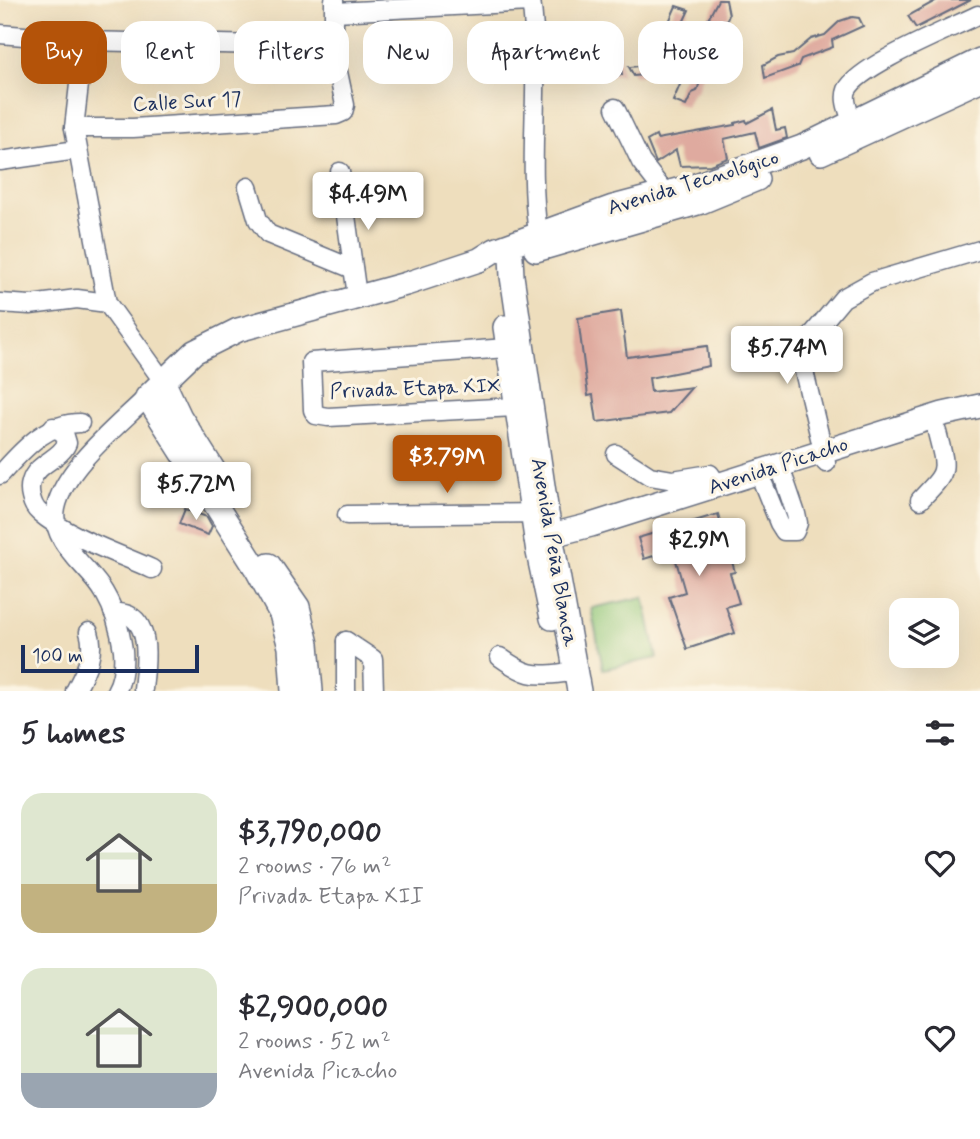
<!DOCTYPE html>
<html lang="en">
<head>
<meta charset="utf-8">
<style>
	body { margin:0; font-family:Mynerve,sans-serif; background:#f2f2f3; color:#2b2b33; height:100vh; display:flex; flex-direction:column; font-size:26px; white-space:nowrap }
	* { box-sizing:border-box; margin:0 }
	p { font-size:23px; color:#7c7c81 }
	.icon { flex:none; width:38px; height:38px; fill:none; stroke:currentColor; stroke-width:2; stroke-linecap:round; stroke-linejoin:round }
	.map { position:relative; height:691px; overflow:hidden }
	.panel { display:flex; flex-direction:column; background:#fff; flex:1 }
	.panel>* { flex:none }
	.guide { position:absolute; left:21px; top:21px; width:938px; height:63px; display:flex; gap:14px }
	.controls { position:absolute; left:889px; top:598px; display:grid; gap:14px }
	.controls a { display:grid; place-items:center; width:70px; height:70px; border-radius:14px; background:#fff; box-shadow:0 7px 28px #0002; font-size:35px }
	.scale { position:absolute; left:21px; bottom:18px; width:178px; box-sizing:border-box; padding-left:7px; border:4px solid #1b2f5e; border-top:0; font-size:19px; line-height:24px; white-space:nowrap; color:#1b2f5e; -webkit-text-stroke:5px #fcf5e5; paint-order:stroke }
	.price { position:absolute; translate:-50% -60px; padding:0 16px; border-radius:7px; background:#fff; color:#222; font-size:23px; line-height:46px; filter:drop-shadow(0 2px 4px #0008) }
	.price::after { content:''; position:absolute; left:50%; top:42px; width:21px; height:16px; margin-left:-10px; background:inherit; clip-path:polygon(0 0,100% 0,50% 100%) }
	.price.selected { background:#b45309; color:#fff }
	ul { padding:0; list-style:none }
	li { display:flex; align-items:center; gap:21px; height:175px; padding:0 21px }
	li span { display:grid; place-items:center; flex:none; width:196px; height:140px; border-radius:21px; color:#555 }
	li>.icon { margin-inline-start:auto }
	span .icon { width:84px; height:84px; fill:#fffc; stroke-width:1 }
	li b { font-size:30px }
	h2 { display:flex; justify-content:space-between; align-items:center; height:84px; padding:0 21px; font-size:30px }
	.tag { padding:0 24px; border-radius:21px; background:#fff; box-shadow:0 7px 28px #0002; font-size:24px; line-height:63px }
	.tag.selected { background:#b45309; color:#fff }
	.map>svg:first-child { display:block }
	.green { fill:#93c87a; stroke:#577c6c; stroke-width:2 }
	.building { fill:#dfaa9f }
	.lines { fill:none; stroke-linecap:round; stroke-linejoin:round }
	.minor-casing { stroke:#656c7f; stroke-width:21 }
	.major-casing { stroke:#656c7f; stroke-width:26 }
	.minor { stroke:#fff; stroke-width:18 }
	.major { stroke:#fff; stroke-width:23 }
	.labels { text-anchor:middle; stroke-width:6; stroke-linejoin:round; paint-order:stroke }
	.street-label { font-size:21px; fill:#1b2f5e; stroke:#fcf5e5 }
</style>
</head>
<body>
<div class="map">
<svg width="980" height="691" viewBox="0 0 980 691">
	<rect width="100%" height="100%" fill="#fcf5e5"/>
	<filter id="ink" filterUnits="userSpaceOnUse"><feTurbulence type="fractalNoise" baseFrequency=".0143" numOctaves="2"/><feDisplacementMap in="SourceGraphic" scale="14" xChannelSelector="R" yChannelSelector="G"/><feConvolveMatrix kernelMatrix="1 2 1 2 8 2 1 2 1" color-interpolation-filters="sRGB"/></filter>
	<filter id="wash" filterUnits="userSpaceOnUse"><feTurbulence type="fractalNoise" baseFrequency=".00686" numOctaves="4" result="noise"/><feDisplacementMap in="SourceGraphic" scale="28" xChannelSelector="R" yChannelSelector="G"/><feGaussianBlur stdDeviation="1.57" result="paint"/><feColorMatrix in="noise" values="0 0 0 0 0 0 0 0 0 0 0 0 0 0 0 0 0 1.4 0 .05"/><feComposite in="paint" operator="in"/></filter>
	<g filter="url(#wash)">
		<rect width="100%" height="100%" fill="#eedebd"/>
		<!-- green -->
		<path class="green" d="M 644,597 L 657,658 L 603,669 L 591,608 Z"/>
		<g id="blocks">
			<!-- building -->
			<g class="building">
				<path d="M 718,0 L 726,0 L 729,15 L 727,20 L 723,20 L 716,32 L 704,27 Z"/>
				<path d="M 937,0 L 971,0 L 916,28 L 908,16 Z"/>
				<path d="M 676,6 L 689,10 L 680,29 L 683,30 L 673,48 L 660,42 Z"/>
				<path d="M 852,17 L 859,18 L 863,26 L 832,40 L 833,47 L 801,59 L 798,66 L 765,78 L 763,65 L 778,57 L 793,54 L 811,39 L 825,35 L 840,21 Z"/>
				<path d="M 618,45 L 622,75 L 608,75 L 609,46 Z"/>
				<path d="M 697,45 L 707,49 L 717,61 L 707,59 L 697,91 L 692,93 L 686,106 L 673,101 Z"/>
				<path d="M 651,65 L 653,74 L 634,76 L 629,67 Z"/>
				<path d="M 772,110 L 776,130 L 785,128 L 787,138 L 759,148 L 755,132 L 724,139 L 728,158 L 710,165 L 680,166 L 676,150 L 656,163 L 647,141 L 656,136 L 657,139 L 735,125 L 735,123 L 746,120 L 747,123 Z"/>
				<path d="M 621,311 L 627,357 L 707,346 L 709,366 L 649,378 L 651,392 L 692,387 L 669,413 L 597,422 L 593,395 L 588,396 L 578,318 Z"/>
				<path d="M 185,509 L 207,517 L 212,526 L 208,535 L 179,524 Z"/>
				<path d="M 718,514 L 735,572 L 730,573 L 739,603 L 726,607 L 735,633 L 687,649 L 669,597 L 685,592 L 673,550 L 644,559 L 638,538 Z"/>
			</g>
		</g>
	</g>
	<g filter="url(#ink)">
		<use href="#blocks" fill-opacity="0" stroke="#656c7f" stroke-width="2"/>
		<g class="lines">
			<!-- minor casing -->
			<g class="minor-casing">
				<g id="minor">
					<path d="M 531,0 C 542,78 527,156 538,233"/>
					<path d="M 335,12 L 531,2"/>
					<path d="M 0,34 L 84,41 L 269,45 L 334,53"/>
					<path d="M 84,41 L 74,128 L 107,303 L 163,381"/>
					<path d="M 615,108 L 641,162 L 665,193"/>
					<path d="M 852,121 C 849,112 843,100 847,90 C 859,65 950,29 978,15"/>
					<path d="M 74,128 L 133,128 L 336,115 L 343,112 L 345,105 L 334,53 L 334,0"/>
					<path d="M 0,161 L 77,150"/>
					<path d="M 340,172 L 357,296"/>
					<path d="M 248,187 L 258,220 L 268,234 L 353,269"/>
					<path d="M 0,303 L 30,305 L 77,299 L 107,303"/>
					<path d="M 507,348 L 311,362 L 313,410 L 316,415 L 328,417 L 515,407"/>
					<path d="M 53,427 L 64,433 L 67,443 C 60,460 37,462 31,482 C 28,491 32,506 39,512 C 68,537 117,553 152,569"/>
					<path d="M 616,454 L 650,476 L 673,480 L 710,474 L 717,484"/>
					<path d="M 826,463 L 802,363 L 807,341 L 843,298 L 872,282 L 980,250"/>
					<path d="M 758,471 L 779,523 L 784,531 L 795,531 L 798,523 L 796,514 L 779,464"/>
					<path d="M 0,475 C 22,451 45,423 80,423"/>
					<path d="M 920,500 C 949,470 947,472 937,432"/>
					<path d="M 347,515 L 544,513"/>
					<path d="M 113,612 C 118,613 126,613 130,616 C 152,628 145,669 143,689"/>
					<path d="M 346,641 L 373,659 L 374,691"/>
					<path d="M 500,657 C 525,675 533,677 563,673"/>
					<path d="M 75,691 C 85,672 96,653 89,632"/>
					<path d="M 116,691 C 123,679 124,663 123,650 C 120,630 115,611 105,594 C 91,567 49,544 56,508 C 64,468 119,425 147,397"/>
					<path d="M 346,691 L 346,641"/>
				</g>
			</g>
			<!-- major casing -->
			<g class="major-casing">
				<g id="major">
					<path d="M 821,153 L 980,80"/>
					<path d="M 536,250 L 701,202 L 757,179"/>
					<path d="M 511,257 L 512,276 L 547,513 L 579,691"/>
					<path d="M 505,327 L 538,552 L 552,618"/>
					<path d="M 163,381 L 180,417 L 228,493"/>
					<path d="M 536,539 L 591,525 L 943,414 L 980,406"/>
					<path d="M 269,565 L 298,607 L 307,644 L 311,691"/>
					<path d="M 293,691 L 290,647 L 281,614 L 257,570 L 147,397 L 194,352 L 238,330 L 406,284 L 479,260 L 495,250 L 613,207 L 696,185 L 802,147 L 980,60"/>
				</g>
			</g>
			<!-- minor -->
			<use href="#minor" class="minor"/>
			<!-- major -->
			<use href="#major" class="major"/>
		</g>
	</g>
	<g class="labels">
		<!-- street labels -->
		<g class="street-label">
			<text transform="translate(187 101) rotate(-3)" y="7">Calle Sur 17</text>
			<text transform="translate(693 182) rotate(-17)" y="7">Avenida Tecnológico</text>
			<text transform="translate(415 388) rotate(-2)" y="7">Privada Etapa XIX</text>
			<text transform="translate(778 465) rotate(-18)" y="7">Avenida Picacho</text>
			<text transform="translate(555 552) rotate(80)" y="7">Avenida Peña Blanca</text>
		</g>
	</g>
</svg>
<div class="controls">
<a><svg class="icon" aria-label="layers" viewBox="0 0 24 24"><path d="M12 4l9 5-9 5-9-5zM3 14l9 5 9-5"/></svg></a>
</div>
<div class="scale">100 m</div>
<b class="price" style="left:368px;top:232px">$4.49M</b>
<b class="price" style="left:787px;top:386px">$5.74M</b>
<b class="price selected" style="left:447px;top:495px">$3.79M</b>
<b class="price" style="left:196px;top:522px">$5.72M</b>
<b class="price" style="left:699px;top:578px">$2.9M</b>
<div class="guide">
<a class="tag selected">Buy</a>
<a class="tag">Rent</a>
<a class="tag">Filters</a>
<a class="tag">New</a>
<a class="tag">Apartment</a>
<a class="tag">House</a>
</div>
</div>
<section class="panel">
<h2>5 homes<svg class="icon" aria-label="filters" viewBox="0 0 24 24"><path d="M4 7h16M4 17h16"/><circle cx="9" cy="7" r="2"/><circle cx="15" cy="17" r="2"/></svg></h2>
<ul>
<li><span style="background:linear-gradient(#dfe7d0 65%,#c2b280 0)"><svg class="icon" aria-label="home" viewBox="0 0 24 24"><path d="M3 11l9-7 9 7M6 9v11h12V9"/></svg></span><div><b>$3,790,000</b><p>2 rooms · 76 m²</p><p>Privada Etapa XII</p></div><svg class="icon" aria-label="heart" viewBox="0 0 24 24"><path d="M12 20l-8-8c-3-5 5-10 8-4 3-6 11-1 8 4z"/></svg></li>
<li><span style="background:linear-gradient(#dfe7d0 75%,#9aa5b1 0)"><svg class="icon" aria-label="home" viewBox="0 0 24 24"><path d="M3 11l9-7 9 7M6 9v11h12V9"/></svg></span><div><b>$2,900,000</b><p>2 rooms · 52 m²</p><p>Avenida Picacho</p></div><svg class="icon" aria-label="heart" viewBox="0 0 24 24"><path d="M12 20l-8-8c-3-5 5-10 8-4 3-6 11-1 8 4z"/></svg></li>
</ul>
</section>
</body>
</html>
